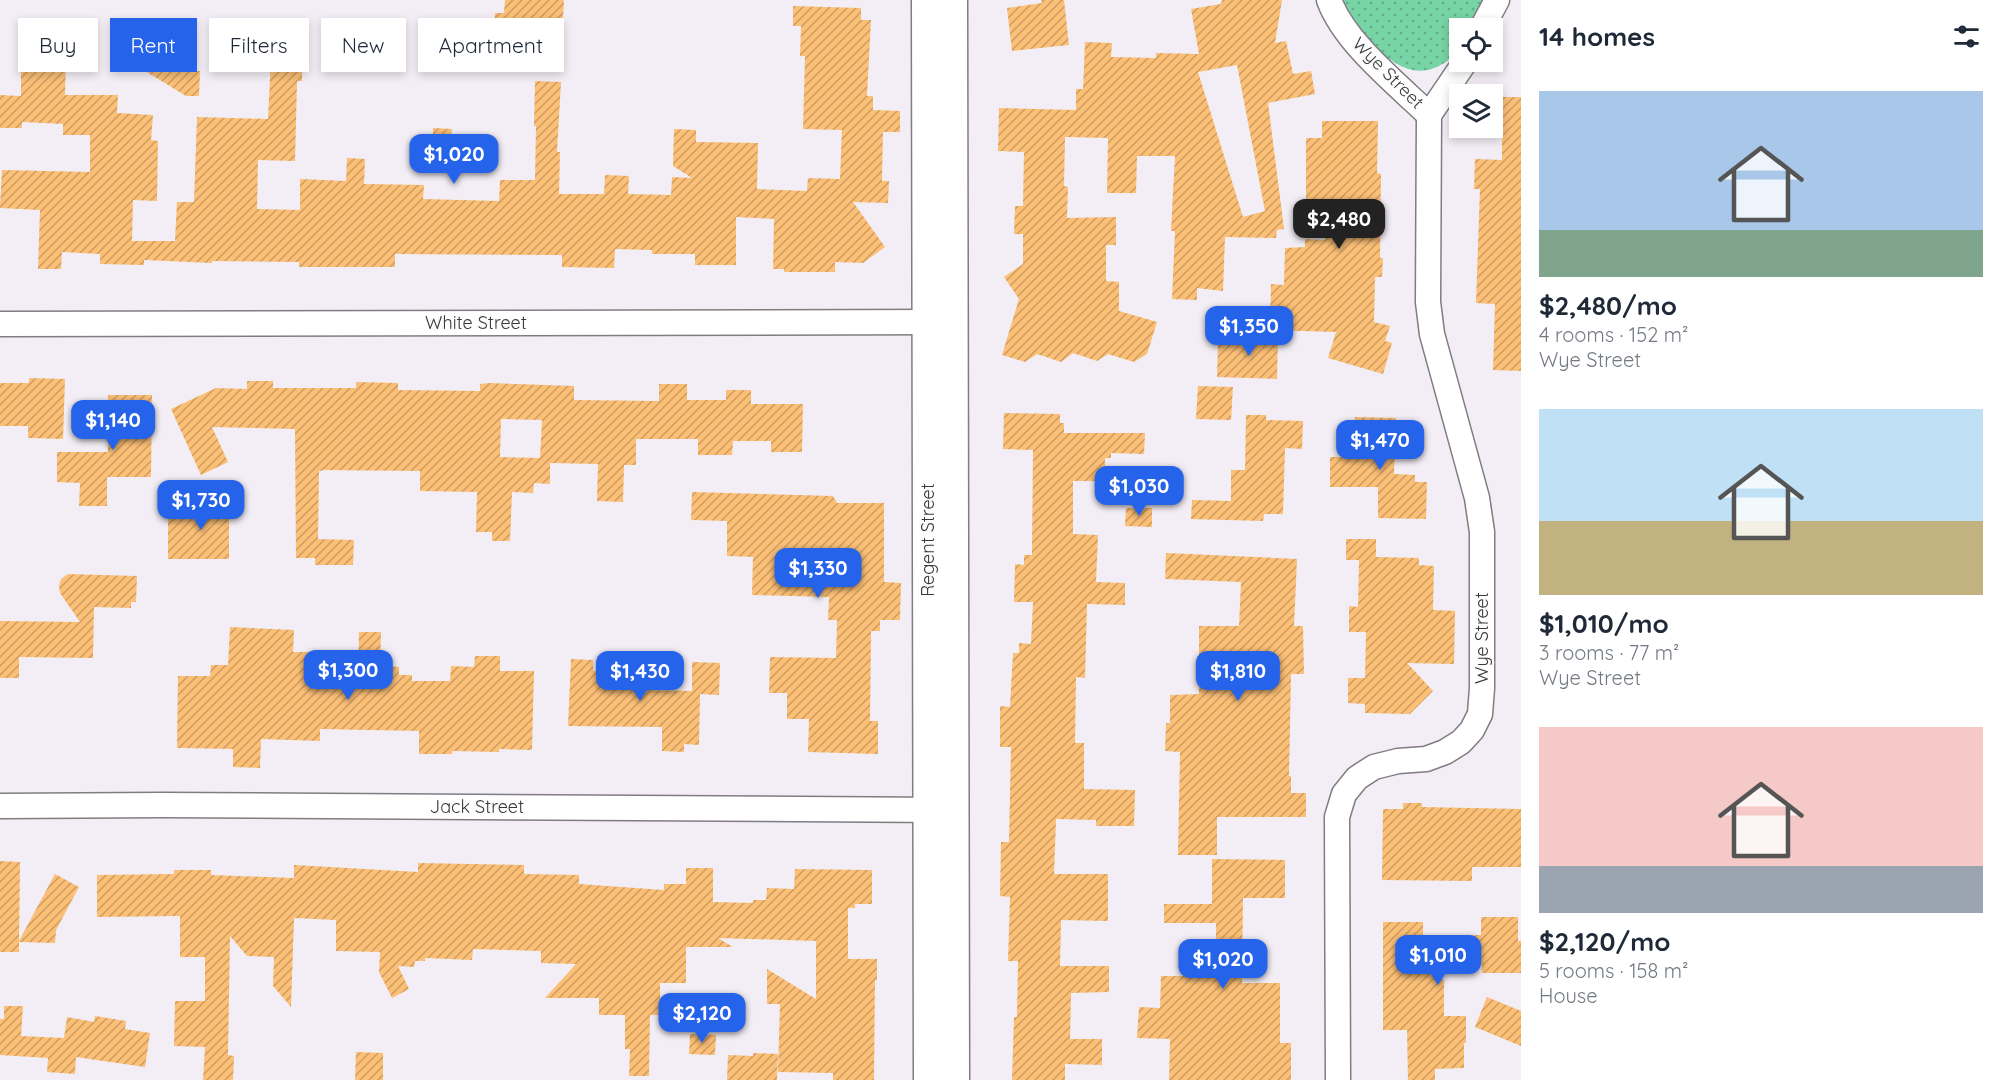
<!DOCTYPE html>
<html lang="en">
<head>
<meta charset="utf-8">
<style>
	body { margin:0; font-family:Quicksand,sans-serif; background:#f6f6f7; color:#1f2937; height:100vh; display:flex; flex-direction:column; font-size:22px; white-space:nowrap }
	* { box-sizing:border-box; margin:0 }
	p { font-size:20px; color:#747a83 }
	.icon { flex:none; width:33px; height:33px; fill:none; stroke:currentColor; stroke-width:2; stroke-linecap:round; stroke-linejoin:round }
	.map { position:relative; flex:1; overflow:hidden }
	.sheet { display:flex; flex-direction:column; background:#fff; width:480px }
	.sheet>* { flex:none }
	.guide { position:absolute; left:18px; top:18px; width:570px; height:54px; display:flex; gap:12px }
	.controls { position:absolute; left:1449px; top:18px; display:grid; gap:12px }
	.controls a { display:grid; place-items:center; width:54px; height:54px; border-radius:0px; background:#fff; box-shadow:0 3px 9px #0003; font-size:30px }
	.price { position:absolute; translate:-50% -51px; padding:0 14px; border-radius:12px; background:#2563eb; color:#fff; font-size:20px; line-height:39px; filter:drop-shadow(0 2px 3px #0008) }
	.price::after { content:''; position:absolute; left:50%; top:36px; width:18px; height:14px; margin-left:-9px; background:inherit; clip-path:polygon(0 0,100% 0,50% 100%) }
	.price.active { background:#222; color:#fff }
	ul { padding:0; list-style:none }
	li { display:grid; align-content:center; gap:12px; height:318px; padding:0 18px }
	li span { display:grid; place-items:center; height:186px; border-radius:0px; color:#555 }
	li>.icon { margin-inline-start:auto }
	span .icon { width:108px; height:108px; fill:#fffc; stroke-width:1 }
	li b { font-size:26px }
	h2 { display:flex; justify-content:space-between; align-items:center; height:72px; padding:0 18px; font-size:26px }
	.chip { padding:0 21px; border-radius:0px; background:#fff; box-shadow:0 3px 9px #0003; font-size:21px; line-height:54px }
	.chip.active { background:#2563eb; color:#fff }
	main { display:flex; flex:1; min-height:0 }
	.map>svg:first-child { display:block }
	.park { fill:url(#park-dots) }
	.building { fill:url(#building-hatch); fill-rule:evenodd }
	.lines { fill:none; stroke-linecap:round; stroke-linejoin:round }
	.minor-casing { stroke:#807c82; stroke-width:27 }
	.tertiary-casing { stroke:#807c82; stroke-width:33 }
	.minor { stroke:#fff; stroke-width:24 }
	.tertiary { stroke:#fff; stroke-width:30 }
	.labels { text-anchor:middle; stroke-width:4.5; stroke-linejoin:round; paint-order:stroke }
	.street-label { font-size:18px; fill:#39383a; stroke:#fefdfe }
</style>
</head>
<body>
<main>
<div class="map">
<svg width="1521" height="1080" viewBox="0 0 1521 1080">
	<defs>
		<pattern id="park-dots" width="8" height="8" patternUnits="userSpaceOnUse" patternTransform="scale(1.5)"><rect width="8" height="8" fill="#77d4a5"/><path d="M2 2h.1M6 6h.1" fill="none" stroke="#63ad87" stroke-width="1.8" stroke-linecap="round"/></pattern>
		<pattern id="building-hatch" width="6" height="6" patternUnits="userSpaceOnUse" patternTransform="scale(1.5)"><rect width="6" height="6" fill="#fbbf76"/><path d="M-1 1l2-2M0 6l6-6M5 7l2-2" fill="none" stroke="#cc9c62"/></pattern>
	</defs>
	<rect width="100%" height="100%" fill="#f3eef5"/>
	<!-- park -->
	<path class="park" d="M 1343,0 L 1484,0 L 1470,28 L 1460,28 C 1459,47 1460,53 1444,63 C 1401,92 1360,32 1343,0 Z"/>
	<!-- building -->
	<g class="building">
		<path d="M 505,0 L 564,0 L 563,19 L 556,19 L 555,38 L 528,38 L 529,34 L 494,33 L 495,13 L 504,13 Z"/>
		<path d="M 1041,0 L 1064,0 L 1069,45 L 1012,51 L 1007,8 L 1042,3 Z"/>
		<path d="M 1222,0 L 1282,0 L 1275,43 L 1286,41 L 1293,74 L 1311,71 L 1315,94 L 1268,103 L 1284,229 L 1277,230 L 1276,238 L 1225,237 L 1223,291 L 1197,288 L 1197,300 L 1172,299 L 1175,231 L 1171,231 L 1175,156 L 1137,156 L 1136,193 L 1107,193 L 1108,138 L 1065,137 L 1064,186 L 1068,187 L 1067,218 L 1116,217 L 1116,245 L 1106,245 L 1106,281 L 1119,282 L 1119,311 L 1157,322 L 1147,354 L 1134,362 L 1108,354 L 1097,361 L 1073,353 L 1061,362 L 1037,354 L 1025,362 L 1002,355 L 1019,299 L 1004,277 L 1023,264 L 1023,234 L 1014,234 L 1015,206 L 1023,206 L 1024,152 L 998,151 L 999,108 L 1076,110 L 1076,89 L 1083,89 L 1085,42 L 1112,43 L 1111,57 L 1156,58 L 1156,53 L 1199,54 L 1191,9 L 1221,4 ZM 1237,65 L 1265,211 L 1243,217 L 1198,72 Z"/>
		<path d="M 793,6 L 861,8 L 861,20 L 871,20 L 867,96 L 873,96 L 873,110 L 900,111 L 900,132 L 883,132 L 882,181 L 889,181 L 888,203 L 853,202 L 885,247 L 863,263 L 835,262 L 835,272 L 784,272 L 784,269 L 773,269 L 774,219 L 736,217 L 736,265 L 695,265 L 695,254 L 652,254 L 652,250 L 615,249 L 614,268 L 562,267 L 562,255 L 395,254 L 395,267 L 299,267 L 299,262 L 212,261 L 212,263 L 144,260 L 144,265 L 100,264 L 100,254 L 62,252 L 61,269 L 38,269 L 40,210 L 0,208 L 2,170 L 90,172 L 90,135 L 63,135 L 63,124 L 22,122 L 22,128 L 0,128 L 0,95 L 21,96 L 21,57 L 66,58 L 65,95 L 118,95 L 117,113 L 153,115 L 151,140 L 158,141 L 157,201 L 133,200 L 132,241 L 175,241 L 177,202 L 194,202 L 197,117 L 268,119 L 271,58 L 302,59 L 302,81 L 297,81 L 295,161 L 258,160 L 257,209 L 300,210 L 300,179 L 346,181 L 347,158 L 365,159 L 364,184 L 424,185 L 423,199 L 499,201 L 500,180 L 535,180 L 536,126 L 534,126 L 535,81 L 561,82 L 557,152 L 560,152 L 559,194 L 604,194 L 605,175 L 629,176 L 628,194 L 671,195 L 672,177 L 692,178 L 673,166 L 674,129 L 696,130 L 696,142 L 758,143 L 757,189 L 807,191 L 808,178 L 840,179 L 842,130 L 803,129 L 805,56 L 800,56 L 801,26 L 793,26 Z"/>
		<path d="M 142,69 L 200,71 L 199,96 L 186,96 Z"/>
		<path d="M 1502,97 L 1521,97 L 1521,371 L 1493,370 L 1495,304 L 1476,303 L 1480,189 L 1474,189 L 1475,159 L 1502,160 Z"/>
		<path d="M 1322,121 L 1378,121 L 1377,173 L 1381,174 L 1380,258 L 1383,258 L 1382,277 L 1375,277 L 1374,322 L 1390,326 L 1385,341 L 1392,343 L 1383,374 L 1328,358 L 1336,332 L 1270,330 L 1271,284 L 1284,285 L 1285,248 L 1305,247 L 1305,239 L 1325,240 L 1326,200 L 1306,200 L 1306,138 L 1322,138 Z"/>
		<path d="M 433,128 L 452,129 L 451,135 L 464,135 L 463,159 L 432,158 Z"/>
		<path d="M 1238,334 L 1278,335 L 1277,379 L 1217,377 L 1218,342 L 1237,342 Z"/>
		<path d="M 29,378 L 65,379 L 63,439 L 28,438 L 28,426 L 0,426 L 0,383 L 29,383 Z"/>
		<path d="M 247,381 L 273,381 L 273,388 L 356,388 L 356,382 L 398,383 L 398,390 L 480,391 L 480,384 L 489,383 L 574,386 L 574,400 L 659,401 L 659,384 L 687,384 L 687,400 L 726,400 L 726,390 L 751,390 L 751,404 L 803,404 L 802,452 L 771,452 L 771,441 L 733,441 L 732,455 L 698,455 L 698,439 L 636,439 L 636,465 L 624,465 L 623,502 L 597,501 L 598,464 L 550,463 L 550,484 L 534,483 L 533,493 L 512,492 L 510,541 L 492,541 L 492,532 L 476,532 L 477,492 L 420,491 L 420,471 L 322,470 L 322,471 L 319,471 L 318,539 L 354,540 L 353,565 L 315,565 L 315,558 L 296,558 L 295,429 L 212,427 L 228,462 L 201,475 L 171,409 L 216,388 L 247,389 ZM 501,419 L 542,420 L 540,458 L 500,457 Z"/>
		<path d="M 1198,386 L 1233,387 L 1231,420 L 1196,419 Z"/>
		<path d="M 108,395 L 152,395 L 151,477 L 107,477 L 107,506 L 79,506 L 80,483 L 57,482 L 57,452 L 108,452 Z"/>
		<path d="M 1004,413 L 1060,414 L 1060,423 L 1064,423 L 1064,433 L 1145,433 L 1144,454 L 1111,453 L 1111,458 L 1105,458 L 1105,481 L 1073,481 L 1073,534 L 1098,535 L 1096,582 L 1125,583 L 1125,605 L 1087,604 L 1085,678 L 1076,677 L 1075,743 L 1084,743 L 1084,789 L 1135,790 L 1134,826 L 1096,826 L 1096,820 L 1056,819 L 1054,874 L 1108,874 L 1108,921 L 1061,920 L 1060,966 L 1109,966 L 1109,992 L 1071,993 L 1070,1039 L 1102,1039 L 1102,1065 L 1065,1064 L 1065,1080 L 1012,1080 L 1014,1017 L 1017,1017 L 1018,961 L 1008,961 L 1010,897 L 1000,896 L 1001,842 L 1009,842 L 1011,747 L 1000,747 L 1000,706 L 1010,707 L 1013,653 L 1019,653 L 1019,643 L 1031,644 L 1033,602 L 1014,602 L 1015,564 L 1024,565 L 1024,555 L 1032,555 L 1033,450 L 1003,449 Z"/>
		<path d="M 1246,415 L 1266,415 L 1266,420 L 1303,421 L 1302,449 L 1285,448 L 1283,514 L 1264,514 L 1263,521 L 1191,519 L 1192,500 L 1231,501 L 1231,470 L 1245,470 Z"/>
		<path d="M 1355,417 L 1396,418 L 1394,474 L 1415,475 L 1415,482 L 1427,482 L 1426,519 L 1378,518 L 1378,487 L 1330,487 L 1330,457 L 1354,457 Z"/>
		<path d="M 692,492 L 833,496 L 837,503 L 884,503 L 884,582 L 901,583 L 900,620 L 880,620 L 880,631 L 871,631 L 870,721 L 878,721 L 878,754 L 808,752 L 809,719 L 787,719 L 787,693 L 769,693 L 770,657 L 836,658 L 837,620 L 828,620 L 829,597 L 752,595 L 753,557 L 727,556 L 727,521 L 691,520 Z"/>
		<path d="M 188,498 L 229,498 L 229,559 L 168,559 L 168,519 L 188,519 Z"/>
		<path d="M 1126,508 L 1152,508 L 1152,527 L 1125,526 Z"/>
		<path d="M 1346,539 L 1376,539 L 1376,557 L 1419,558 L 1419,565 L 1434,566 L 1433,610 L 1455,611 L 1454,664 L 1407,663 L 1433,691 L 1410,714 L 1365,713 L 1365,704 L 1348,703 L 1348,678 L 1365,678 L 1366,632 L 1349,632 L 1349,606 L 1358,607 L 1359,560 L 1346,560 Z"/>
		<path d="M 1166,553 L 1297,559 L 1294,626 L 1303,626 L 1304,674 L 1291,674 L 1289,776 L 1291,776 L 1291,793 L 1306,793 L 1306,817 L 1217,817 L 1217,855 L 1178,855 L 1180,752 L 1165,751 L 1166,723 L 1170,723 L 1170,695 L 1199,694 L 1199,626 L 1239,626 L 1241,582 L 1165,579 Z"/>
		<path d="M 68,574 L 137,576 L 136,602 L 131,602 L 131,608 L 94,607 L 93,658 L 19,657 L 19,678 L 0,678 L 0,621 L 80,622 L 60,593 L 59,586 L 61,579 Z"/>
		<path d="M 230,627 L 294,630 L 293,652 L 318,652 L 318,676 L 358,677 L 359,632 L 381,632 L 380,666 L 399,667 L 399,675 L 412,675 L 412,681 L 450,681 L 451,666 L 474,667 L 475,656 L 500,656 L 500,671 L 534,671 L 532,750 L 499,749 L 499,752 L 452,751 L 452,754 L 419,754 L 419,731 L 320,729 L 320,741 L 261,739 L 260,768 L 233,767 L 233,749 L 177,748 L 178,676 L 210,676 L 211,665 L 228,665 Z"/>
		<path d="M 571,659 L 593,660 L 593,671 L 644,672 L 643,690 L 692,691 L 692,662 L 720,663 L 719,695 L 700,694 L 699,745 L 684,744 L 684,752 L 662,751 L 662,727 L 568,726 Z"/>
		<path d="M 1403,803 L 1422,803 L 1422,807 L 1521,809 L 1521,867 L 1472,867 L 1472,881 L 1382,880 L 1383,809 L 1403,809 Z"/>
		<path d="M 1212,859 L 1285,860 L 1285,898 L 1243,898 L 1242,983 L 1280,983 L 1280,1043 L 1291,1043 L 1291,1080 L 1169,1080 L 1170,1039 L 1137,1038 L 1139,1007 L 1160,1008 L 1161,976 L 1216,976 L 1216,923 L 1164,923 L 1164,904 L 1212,904 Z"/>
		<path d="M 0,861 L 20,862 L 19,941 L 55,874 L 79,887 L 56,930 L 55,943 L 19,942 L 19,952 L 0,952 Z"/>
		<path d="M 418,863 L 524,865 L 524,874 L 579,875 L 579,884 L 664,890 L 664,884 L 686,884 L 686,868 L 713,868 L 713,902 L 753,903 L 753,900 L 766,900 L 767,888 L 794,889 L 795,869 L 872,870 L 872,904 L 855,904 L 855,908 L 848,908 L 848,959 L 877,959 L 877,980 L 875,980 L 874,1080 L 833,1080 L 833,1073 L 778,1072 L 780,1004 L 767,1004 L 767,969 L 816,999 L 816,941 L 718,938 L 733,947 L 686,947 L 686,983 L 660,983 L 660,1015 L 650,1015 L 649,1076 L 629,1076 L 630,1049 L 625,1049 L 625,1015 L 599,1015 L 599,998 L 545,998 L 576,964 L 541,963 L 541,951 L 473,949 L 472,960 L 425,958 L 425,961 L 415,961 L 414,967 L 398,966 L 409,989 L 392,998 L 379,972 L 380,952 L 336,951 L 336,920 L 294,918 L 291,1007 L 273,986 L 274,957 L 247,956 L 230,936 L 228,1055 L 234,1056 L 233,1080 L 203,1080 L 205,1047 L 174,1046 L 175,1001 L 205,1001 L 205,957 L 180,957 L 180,916 L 97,917 L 97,875 L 174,874 L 174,870 L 211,870 L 211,875 L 294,878 L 294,865 L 418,872 Z"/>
		<path d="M 1481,917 L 1518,917 L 1518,941 L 1521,941 L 1521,973 L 1482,973 L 1482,965 L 1444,965 L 1444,973 L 1427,973 L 1444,980 L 1444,1016 L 1466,1016 L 1466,1043 L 1464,1043 L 1464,1068 L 1435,1069 L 1435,1080 L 1408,1080 L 1407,1030 L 1383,1030 L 1383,922 L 1423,922 L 1423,936 L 1481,935 Z"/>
		<path d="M 1487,997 L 1521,1011 L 1521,1046 L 1475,1027 Z"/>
		<path d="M 4,1006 L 23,1006 L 21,1036 L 64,1038 L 67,1017 L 94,1022 L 95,1016 L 126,1021 L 125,1029 L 150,1033 L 145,1067 L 76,1057 L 75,1074 L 47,1072 L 48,1058 L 0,1055 L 0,1019 L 4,1019 Z"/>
		<path d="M 690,1034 L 716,1035 L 715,1055 L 689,1054 Z"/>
		<path d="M 356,1052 L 383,1053 L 383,1080 L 355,1080 Z"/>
		<path d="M 753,1053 L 778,1054 L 777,1080 L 727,1080 L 728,1055 L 753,1056 Z"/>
	</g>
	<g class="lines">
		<!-- minor casing -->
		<g class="minor-casing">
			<g id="minor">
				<path d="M 1329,0 C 1345,43 1396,83 1429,115"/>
				<path d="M 1482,28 L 1497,0"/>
				<path d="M 0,324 L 946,322"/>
				<path d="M 0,806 L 162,805 L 946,810"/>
				<path d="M 1338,1080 L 1337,817 L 1344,794 L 1357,778 L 1374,767 L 1398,761 L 1426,759 L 1445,752 L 1461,742 L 1472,730 L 1480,714 L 1482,688 L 1482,532 L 1477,498 L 1432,334 L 1428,302 L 1429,115 L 1465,62"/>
			</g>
		</g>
		<!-- tertiary casing -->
		<g class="tertiary-casing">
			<g id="tertiary">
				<path d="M 927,0 L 929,1080"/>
				<path d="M 952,0 L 954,1080"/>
			</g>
		</g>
		<!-- minor -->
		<use href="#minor" class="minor"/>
		<!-- tertiary -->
		<use href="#tertiary" class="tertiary"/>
	</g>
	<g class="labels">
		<!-- street labels -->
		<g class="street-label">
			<text transform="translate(1388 73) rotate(45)" y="6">Wye Street</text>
			<text x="476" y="329">White Street</text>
			<text transform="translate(928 540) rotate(-90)" y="6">Regent Street</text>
			<text transform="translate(1482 638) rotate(-90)" y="6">Wye Street</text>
			<text x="477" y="813">Jack Street</text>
		</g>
	</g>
</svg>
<div class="controls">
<a><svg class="icon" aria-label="locate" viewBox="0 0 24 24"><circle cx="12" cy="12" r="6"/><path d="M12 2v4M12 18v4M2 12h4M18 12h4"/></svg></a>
<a><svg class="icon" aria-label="layers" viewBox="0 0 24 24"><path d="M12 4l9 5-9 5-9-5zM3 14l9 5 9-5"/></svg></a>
</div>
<b class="price" style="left:454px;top:185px">$1,020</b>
<b class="price active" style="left:1339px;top:250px">$2,480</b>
<b class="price" style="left:1249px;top:357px">$1,350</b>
<b class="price" style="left:113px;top:451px">$1,140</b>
<b class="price" style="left:1380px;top:471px">$1,470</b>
<b class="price" style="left:1139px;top:517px">$1,030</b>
<b class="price" style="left:201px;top:531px">$1,730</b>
<b class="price" style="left:818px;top:599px">$1,330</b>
<b class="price" style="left:348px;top:701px">$1,300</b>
<b class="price" style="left:640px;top:702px">$1,430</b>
<b class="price" style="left:1238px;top:702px">$1,810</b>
<b class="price" style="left:1438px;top:986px">$1,010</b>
<b class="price" style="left:1223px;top:990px">$1,020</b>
<b class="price" style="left:702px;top:1044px">$2,120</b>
<div class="guide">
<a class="chip">Buy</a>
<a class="chip active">Rent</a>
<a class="chip">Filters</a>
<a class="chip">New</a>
<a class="chip">Apartment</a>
</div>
</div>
<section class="sheet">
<h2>14 homes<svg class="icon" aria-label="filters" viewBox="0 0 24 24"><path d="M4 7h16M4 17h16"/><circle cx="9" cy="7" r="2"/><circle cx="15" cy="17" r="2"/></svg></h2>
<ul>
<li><span style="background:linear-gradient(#a9c7e8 75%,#7fa58c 0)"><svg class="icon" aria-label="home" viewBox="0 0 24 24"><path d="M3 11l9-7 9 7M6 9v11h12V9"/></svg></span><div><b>$2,480/mo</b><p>4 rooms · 152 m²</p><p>Wye Street</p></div></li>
<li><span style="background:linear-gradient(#bfe0f5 60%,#c2b280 0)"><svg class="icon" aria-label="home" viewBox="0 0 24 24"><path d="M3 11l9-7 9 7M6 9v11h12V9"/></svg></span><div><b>$1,010/mo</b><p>3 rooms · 77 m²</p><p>Wye Street</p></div></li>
<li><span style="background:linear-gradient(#f6c9c9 75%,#9aa5b1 0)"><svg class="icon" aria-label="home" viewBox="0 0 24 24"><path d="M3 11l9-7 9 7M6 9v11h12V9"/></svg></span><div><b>$2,120/mo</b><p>5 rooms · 158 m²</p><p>House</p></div></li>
</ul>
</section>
</main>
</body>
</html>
